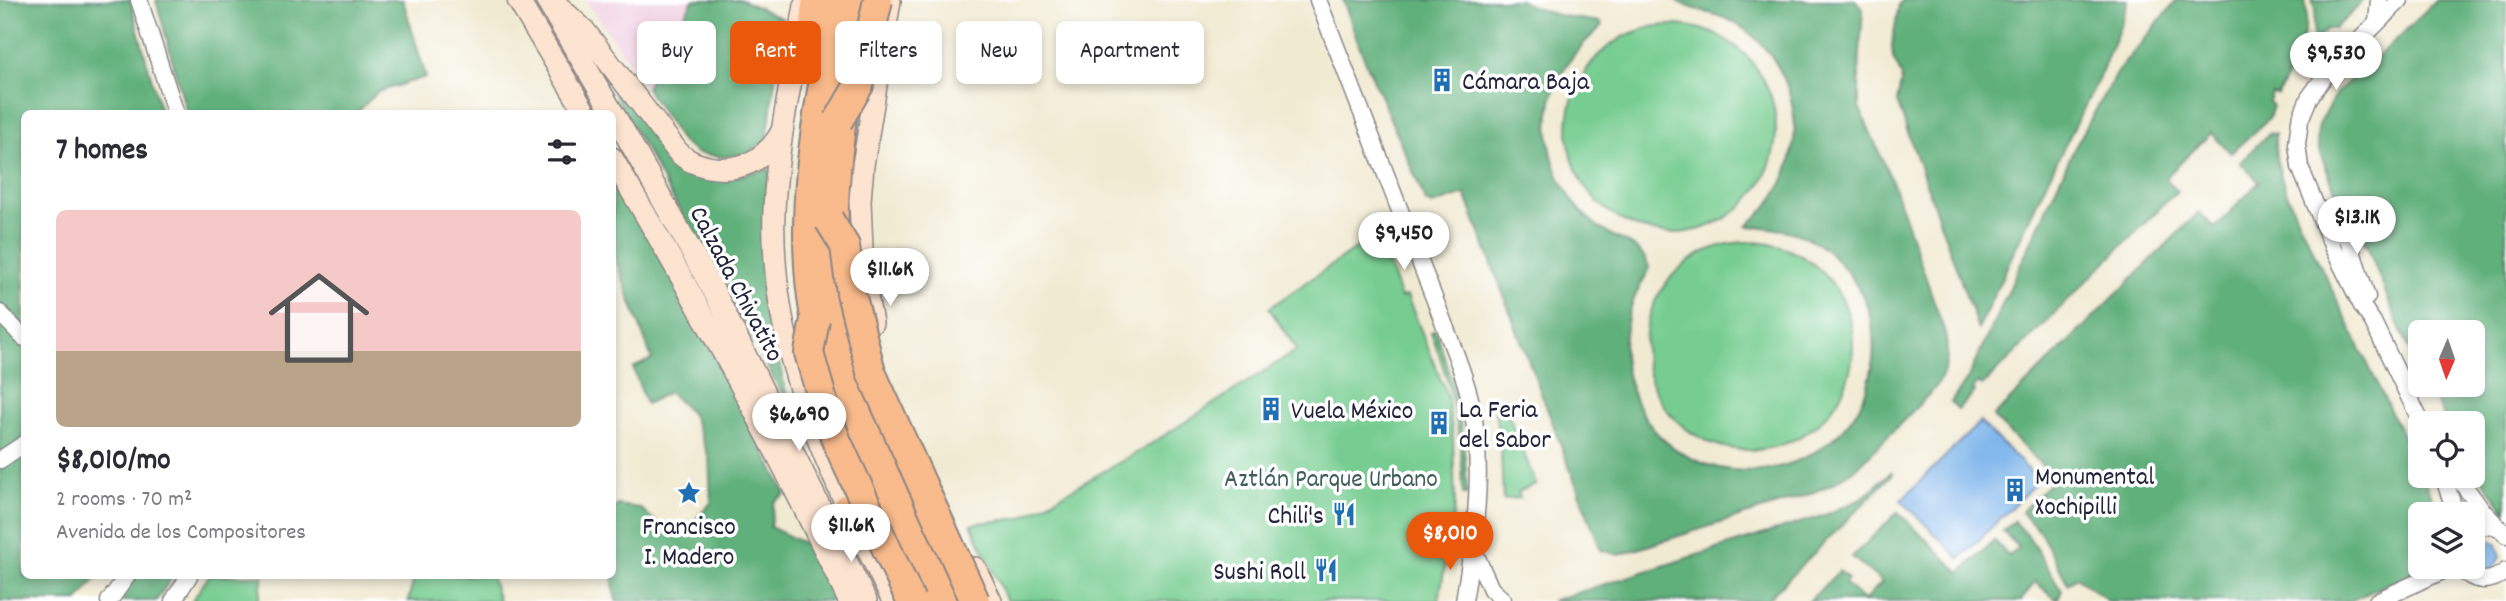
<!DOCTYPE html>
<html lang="en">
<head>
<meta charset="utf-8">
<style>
	body { margin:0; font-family:Dekko,sans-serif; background:#f7f7f7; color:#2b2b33; height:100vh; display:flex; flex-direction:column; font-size:26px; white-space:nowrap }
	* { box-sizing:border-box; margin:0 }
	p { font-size:23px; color:#7c7c81 }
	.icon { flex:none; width:38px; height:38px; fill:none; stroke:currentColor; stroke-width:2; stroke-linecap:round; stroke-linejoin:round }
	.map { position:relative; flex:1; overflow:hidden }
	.drawer { position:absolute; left:21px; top:110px; width:595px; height:469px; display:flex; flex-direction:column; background:#fff; border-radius:10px; box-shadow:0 4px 10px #0003 }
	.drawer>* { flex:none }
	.top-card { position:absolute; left:637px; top:21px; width:665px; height:63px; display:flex; gap:14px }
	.needle { width:46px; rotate:182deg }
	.fabs { position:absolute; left:2408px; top:320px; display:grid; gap:14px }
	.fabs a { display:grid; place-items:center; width:77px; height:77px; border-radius:10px; background:#fff; box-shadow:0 4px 10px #0003; font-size:35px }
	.price { position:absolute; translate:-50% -60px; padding:0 16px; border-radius:24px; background:#fff; color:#222; font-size:23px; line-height:46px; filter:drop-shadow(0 2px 4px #0008) }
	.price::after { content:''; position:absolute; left:50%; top:42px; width:21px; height:16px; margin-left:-10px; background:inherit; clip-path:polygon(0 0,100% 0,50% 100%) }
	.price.active { background:#ea580c; color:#fff }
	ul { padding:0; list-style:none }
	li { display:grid; align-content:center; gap:14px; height:371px; padding:0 35px }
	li+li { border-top:2px solid #e1e1e2 }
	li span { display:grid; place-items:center; height:217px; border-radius:10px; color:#555 }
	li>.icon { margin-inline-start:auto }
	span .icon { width:126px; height:126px; fill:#fffc; stroke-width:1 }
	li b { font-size:30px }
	h2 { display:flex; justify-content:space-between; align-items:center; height:84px; padding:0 35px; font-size:30px }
	.chip { padding:0 24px; border-radius:10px; background:#fff; box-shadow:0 4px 10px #0003; font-size:24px; line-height:63px }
	.chip.active { background:#ea580c; color:#fff }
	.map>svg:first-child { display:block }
	.built { fill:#f1d0e3 }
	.green { fill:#77cd91; stroke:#4c7866; stroke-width:2 }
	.forest { fill:#61b07b; stroke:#42695b; stroke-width:2 }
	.water { fill:#7bb4eb; stroke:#4e6b93; stroke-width:2 }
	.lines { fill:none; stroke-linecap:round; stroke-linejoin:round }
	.minor-casing { stroke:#8a8686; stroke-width:19 }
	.secondary-casing { stroke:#8a8686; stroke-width:24 }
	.motorway-casing { stroke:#8a8686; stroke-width:32 }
	.minor { stroke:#fff; stroke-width:16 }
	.secondary { stroke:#fde4d1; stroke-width:21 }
	.motorway { stroke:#fabb8c; stroke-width:28 }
	.motorway-bridge-casing { stroke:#8a8686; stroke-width:32; stroke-linecap:butt }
	.motorway-bridge { stroke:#fabb8c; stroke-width:28 }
	.labels { text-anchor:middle; stroke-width:7; stroke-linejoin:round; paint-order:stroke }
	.poi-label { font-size:26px; fill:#22223b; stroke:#fff; text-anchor:start }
	.street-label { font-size:26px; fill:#22223b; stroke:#fff }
	.park-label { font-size:26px; fill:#405e59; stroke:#fff }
</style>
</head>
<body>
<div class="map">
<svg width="2506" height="601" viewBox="0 0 2506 601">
	<rect width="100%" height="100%" fill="#fff"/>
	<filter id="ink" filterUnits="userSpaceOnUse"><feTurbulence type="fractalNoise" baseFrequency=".0143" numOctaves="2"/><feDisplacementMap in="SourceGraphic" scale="14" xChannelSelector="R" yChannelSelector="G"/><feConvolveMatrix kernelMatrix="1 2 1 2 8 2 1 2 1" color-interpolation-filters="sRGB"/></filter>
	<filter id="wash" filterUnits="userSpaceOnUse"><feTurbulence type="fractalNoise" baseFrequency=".00686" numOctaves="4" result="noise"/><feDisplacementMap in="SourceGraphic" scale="28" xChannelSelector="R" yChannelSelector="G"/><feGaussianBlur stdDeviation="1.57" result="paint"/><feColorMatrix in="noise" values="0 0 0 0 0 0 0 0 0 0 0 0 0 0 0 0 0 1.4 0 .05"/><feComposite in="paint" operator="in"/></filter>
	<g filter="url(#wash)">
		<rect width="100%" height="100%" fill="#f1ead2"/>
		<!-- built -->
		<path class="built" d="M 586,0 L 693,0 L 646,88 Z"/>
		<!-- green -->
		<g class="green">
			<circle cx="1672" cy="129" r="104"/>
			<path d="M 1371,238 L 1376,249 L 1382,246 L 1401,298 L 1407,296 L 1447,395 L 1453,437 L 1455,505 L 1439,601 L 1007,601 L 971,524 L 1021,518 L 1143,449 L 1297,350 L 1269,308 Z"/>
			<circle cx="1749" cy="346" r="104"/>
			<path d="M 1435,330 C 1456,390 1465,430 1467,494 L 1463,494 C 1463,436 1451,385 1431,332 Z"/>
			<path d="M 1503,401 L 1536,484 L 1518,492 L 1520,498 L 1503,500 L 1501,451 L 1494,405 Z"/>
			<path d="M 209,576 L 263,576 L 258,601 L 192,601 Z"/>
			<path d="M 415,576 L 491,576 L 499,601 L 408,601 Z"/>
		</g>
		<!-- forest -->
		<g class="forest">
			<path d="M 0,0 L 130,0 L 161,114 L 24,114 L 24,576 L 98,576 L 78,601 L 0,601 Z"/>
			<path d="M 156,0 L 403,0 L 426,77 L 377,92 L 356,114 L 187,114 Z"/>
			<path d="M 693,0 L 742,0 L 783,19 L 767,141 L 746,154 L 723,157 L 696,153 L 682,142 L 646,88 Z"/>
			<path d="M 1343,0 L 1520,0 C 1546,15 1571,18 1600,22 L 1602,26 C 1589,38 1576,50 1566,66 C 1532,118 1550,188 1596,225 C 1615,241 1641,242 1649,267 C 1647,276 1642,282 1638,290 C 1629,307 1625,327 1624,346 C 1623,366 1629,385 1637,403 C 1688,510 1853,484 1872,368 C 1876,341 1873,310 1857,286 C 1828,241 1800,228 1747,226 C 1758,216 1769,206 1776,194 C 1812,136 1794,58 1735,23 C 1717,12 1692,12 1675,0 L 1855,0 L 1863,8 L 1859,69 L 1859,107 L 1892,181 L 1945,333 C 1949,354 1948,370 1935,388 L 1859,466 L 1832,484 L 1805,496 L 1619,555 L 1601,550 L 1465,194 L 1432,205 L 1426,202 L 1362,53 Z"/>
			<path d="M 1903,0 L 2128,0 L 2121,24 L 2099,78 L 2045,185 L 1978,329 L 1897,102 L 1902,76 L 1893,58 L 1892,45 L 1899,4 Z"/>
			<path d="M 2177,0 L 2305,0 C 2312,32 2291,67 2278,95 L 2272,94 L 2269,102 L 2273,106 L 2269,118 L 2231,153 L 2211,133 L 2165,178 L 2177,191 L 1982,386 L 1979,383 L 1973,389 L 1975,392 L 1958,410 L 1951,402 L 1968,378 L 2074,149 L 2117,72 Z"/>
			<path d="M 2312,0 L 2362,0 L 2352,13 L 2334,29 L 2327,29 L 2315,42 L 2313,39 L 2315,9 Z"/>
			<path d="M 2436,0 L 2506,0 L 2506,512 L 2473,467 L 2473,424 L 2447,423 L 2428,385 L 2473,385 L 2473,332 L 2420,332 L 2420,370 L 2400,329 L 2367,246 L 2343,209 L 2320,154 L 2317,139 L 2319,123 L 2337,92 L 2397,39 Z"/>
			<path d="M 601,64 L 634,104 L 648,133 L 673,162 L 735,176 L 770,169 L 768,191 L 769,320 L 787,396 L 782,393 L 599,67 Z"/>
			<path d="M 2269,133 L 2275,134 C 2274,164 2284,187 2296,215 L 2440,514 L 2420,514 L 2421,567 L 2409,575 L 2350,601 L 2108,601 L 2076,577 L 2068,584 L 2040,532 L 2021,512 L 2055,478 L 1993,417 L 2199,212 L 2215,228 L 2259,182 L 2240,162 Z"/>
			<path d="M 613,177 L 644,222 L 786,494 L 774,502 L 770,527 L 808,545 L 837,601 L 616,601 L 612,576 L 613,509 L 618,505 L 640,508 L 664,529 L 692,523 L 711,503 L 709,458 L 692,414 L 669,392 L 646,404 L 633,368 L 652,359 L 613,253 Z"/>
			<path d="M 1891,472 L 1893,474 L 1766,601 L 1551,601 L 1825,515 L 1861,499 Z"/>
			<path d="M 1898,512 L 1960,573 L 1994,540 L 2009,556 L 2019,548 L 2003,531 L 2014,521 L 2029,537 L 2062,591 L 2057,600 L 2035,582 L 2021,601 L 1809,601 L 1839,571 L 1848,579 L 1845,583 L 1864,601 L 1882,582 L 1852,557 Z"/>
			<path d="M 128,576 L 173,576 L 156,601 L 110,601 Z"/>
		</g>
		<!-- water -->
		<g class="water">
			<path d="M 1980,422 L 2039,480 L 1960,559 L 1901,500 Z"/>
			<path d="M 2485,537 L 2497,544 L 2500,557 L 2493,569 L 2480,572 L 2472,567 L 2473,542 Z"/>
		</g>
	</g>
	<g filter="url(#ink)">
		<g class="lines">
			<!-- minor casing -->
			<g class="minor-casing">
				<g id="minor">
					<path d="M 139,0 L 176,114"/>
					<path d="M 1318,0 L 1443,321 C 1453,348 1465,375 1471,403 C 1485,469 1475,535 1464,601"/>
					<path d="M 2400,0 L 2327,73 L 2309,98 L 2300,120 L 2297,144 L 2300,167 L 2333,248 L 2362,306 L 2373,322 L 2422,424"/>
					<path d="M 2377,23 L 2379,0"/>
					<path d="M 2321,210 L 2348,239 L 2367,297"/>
					<path d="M 0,313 L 24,338"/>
					<path d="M 0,460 L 24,444"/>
					<path d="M 2443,476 L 2456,514"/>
					<path d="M 2457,476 L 2481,509 L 2506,535"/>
					<path d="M 2473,528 L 2490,525 L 2499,529"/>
					<path d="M 1473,549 L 1491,589 L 1503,600 L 1502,601"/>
					<path d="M 2460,567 C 2473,583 2490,584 2506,571"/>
					<path d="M 109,601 L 127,576"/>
					<path d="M 173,601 L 189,576"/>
					<path d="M 2377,601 L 2451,567"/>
				</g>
			</g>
			<!-- secondary casing -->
			<g class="secondary-casing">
				<g id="secondary">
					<path d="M 518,0 L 586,114"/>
					<path d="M 546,0 L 622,128 L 716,295 L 866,601"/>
					<path d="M 806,0 C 794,69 777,139 774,210 C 769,357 830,473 893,601"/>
					<path d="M 555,3 L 584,30 L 678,152 C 687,161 696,164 708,167 C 741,173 766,160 782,131"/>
					<path d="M 612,158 C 698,302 778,449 849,601"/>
					<path d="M 872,323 L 863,273 L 860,201 L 863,165 L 890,1"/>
					<path d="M 975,568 L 991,601"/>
				</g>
			</g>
			<!-- motorway casing -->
			<g class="motorway-casing">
				<g id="motorway">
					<path d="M 839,0 C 819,104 796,211 815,317 C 833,417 889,510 934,601"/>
					<path d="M 862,0 C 843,104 821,216 842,322 C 859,402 902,479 939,552"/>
					<path d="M 816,56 L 815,12 L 817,0"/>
					<path d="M 848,508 L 884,538"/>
					<path d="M 925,537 L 955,601"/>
				</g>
			</g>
			<!-- minor -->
			<use href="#minor" class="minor"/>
			<!-- secondary -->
			<use href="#secondary" class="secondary"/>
			<!-- motorway -->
			<use href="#motorway" class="motorway"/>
			<!-- motorway-bridge casing -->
			<g class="motorway-bridge-casing">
				<g id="motorway-bridge">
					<path d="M 838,121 L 859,85 L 878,0"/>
					<path d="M 829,220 L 845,246 L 851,293 L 871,372 L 975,601"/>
					<path d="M 815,319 L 809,353 L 826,412 L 837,442 L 911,601"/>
				</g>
			</g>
			<!-- motorway-bridge -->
			<use href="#motorway-bridge" class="motorway-bridge"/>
		</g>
	</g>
	<!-- icons -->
	<defs>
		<g id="building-bare" transform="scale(1.89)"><path d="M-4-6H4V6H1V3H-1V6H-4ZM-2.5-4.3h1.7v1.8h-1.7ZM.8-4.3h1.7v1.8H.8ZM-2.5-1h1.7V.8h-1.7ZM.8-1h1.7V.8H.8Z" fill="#1f6fb2" stroke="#fff" stroke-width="2.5" paint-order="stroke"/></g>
		<g id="sight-bare" transform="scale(1.89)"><path d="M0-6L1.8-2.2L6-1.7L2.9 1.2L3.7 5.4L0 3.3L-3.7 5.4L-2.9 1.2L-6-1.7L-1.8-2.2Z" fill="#1f6fb2" stroke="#fff" stroke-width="2.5" paint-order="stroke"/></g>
		<g id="restaurant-bare" transform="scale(1.89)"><path d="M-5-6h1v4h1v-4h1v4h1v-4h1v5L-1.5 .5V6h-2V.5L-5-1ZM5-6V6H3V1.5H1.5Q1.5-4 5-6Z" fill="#1f6fb2" stroke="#fff" stroke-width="2.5" paint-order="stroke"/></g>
	</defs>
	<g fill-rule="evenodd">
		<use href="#building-bare" x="1442" y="80"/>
		<use href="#building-bare" x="1271" y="409"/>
		<use href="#building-bare" x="1439" y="423"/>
		<use href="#building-bare" x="2015" y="490"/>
		<use href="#sight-bare" x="689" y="493"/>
		<use href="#restaurant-bare" x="1344" y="514"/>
		<use href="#restaurant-bare" x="1326" y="570"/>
	</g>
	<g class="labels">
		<!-- poi labels -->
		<g class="poi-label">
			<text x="1462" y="89">Cámara Baja</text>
			<text x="1459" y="417">La Feria<tspan x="1459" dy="30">del Sabor</tspan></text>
			<text x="1291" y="418">Vuela México</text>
			<text x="2035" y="484">Monumental<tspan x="2035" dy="30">Xochipilli</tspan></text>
			<text x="1324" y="523" text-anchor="end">Chili's</text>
			<text x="689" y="534" text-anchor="middle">Francisco<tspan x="689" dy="30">I. Madero</tspan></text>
			<text x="1306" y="579" text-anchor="end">Sushi Roll</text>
		</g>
		<!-- street labels -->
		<g class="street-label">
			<text transform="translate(738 283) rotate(62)" y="9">Calzada Chivatito</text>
		</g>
		<!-- park labels -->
		<g class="park-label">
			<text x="1331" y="486">Aztlán Parque Urbano</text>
		</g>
	</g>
</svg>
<div class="fabs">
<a><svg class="needle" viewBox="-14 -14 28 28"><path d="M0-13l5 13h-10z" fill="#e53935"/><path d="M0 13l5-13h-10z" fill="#7c7c81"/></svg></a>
<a><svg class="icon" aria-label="locate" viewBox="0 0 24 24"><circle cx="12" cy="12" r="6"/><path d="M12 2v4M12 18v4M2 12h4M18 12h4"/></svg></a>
<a><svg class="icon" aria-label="layers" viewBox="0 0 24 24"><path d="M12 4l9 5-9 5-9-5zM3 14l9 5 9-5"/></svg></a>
</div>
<b class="price" style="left:2336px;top:92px">$9,530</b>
<b class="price" style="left:2357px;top:256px">$13.1K</b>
<b class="price" style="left:1404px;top:272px">$9,450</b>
<b class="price" style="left:890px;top:308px">$11.6K</b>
<b class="price" style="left:799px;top:453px">$6,690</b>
<b class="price" style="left:851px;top:564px">$11.6K</b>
<b class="price active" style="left:1450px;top:572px">$8,010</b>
<div class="top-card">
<a class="chip">Buy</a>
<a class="chip active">Rent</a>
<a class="chip">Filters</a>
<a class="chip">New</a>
<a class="chip">Apartment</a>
</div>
<section class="drawer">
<h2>7 homes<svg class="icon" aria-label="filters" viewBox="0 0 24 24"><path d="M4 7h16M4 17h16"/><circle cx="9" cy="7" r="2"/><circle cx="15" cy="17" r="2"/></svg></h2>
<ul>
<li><span style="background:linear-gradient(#f6c9c9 65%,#b9a48a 0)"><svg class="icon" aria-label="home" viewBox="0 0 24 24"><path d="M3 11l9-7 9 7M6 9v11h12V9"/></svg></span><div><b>$8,010/mo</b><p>2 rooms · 70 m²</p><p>Avenida de los Compositores</p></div></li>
</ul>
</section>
</div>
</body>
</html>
